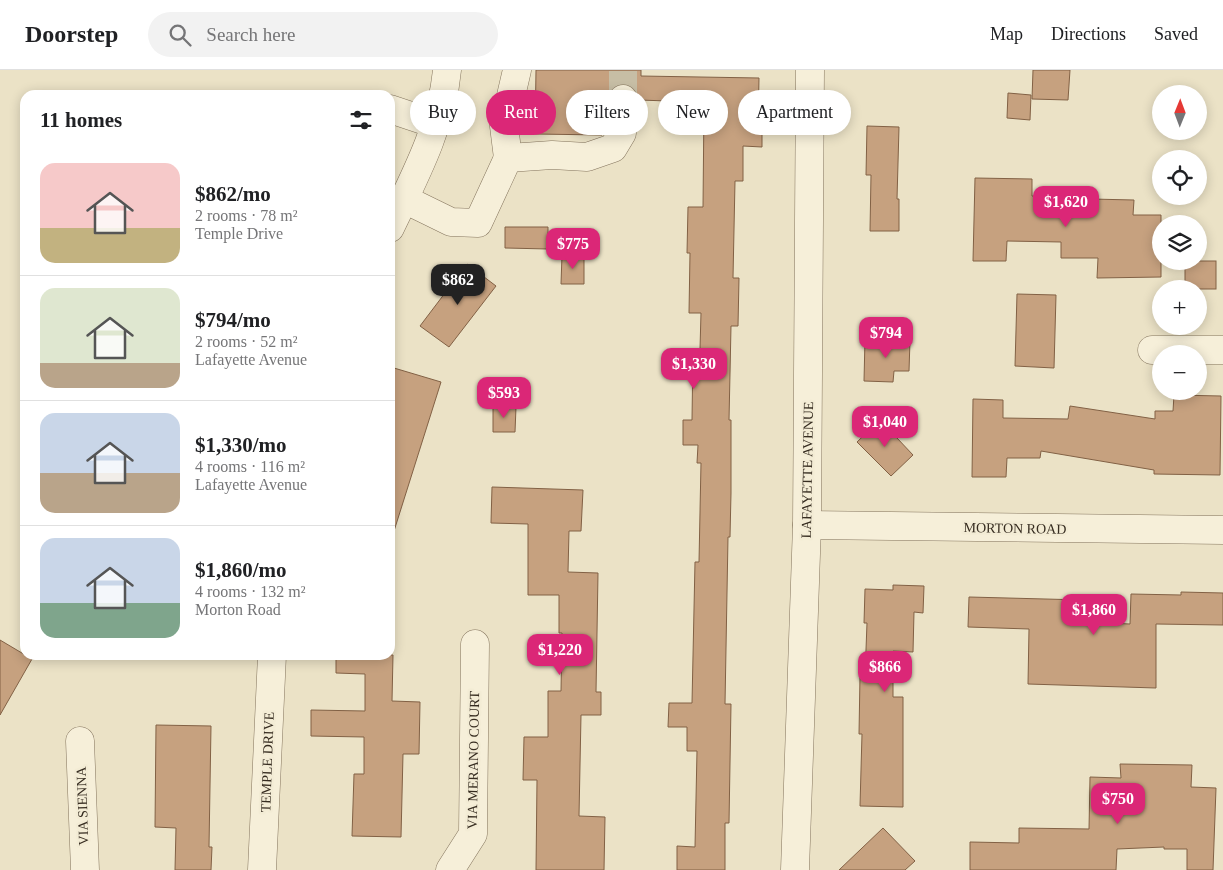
<!DOCTYPE html>
<html lang="en">
<head>
<meta charset="utf-8">
<style>
	body { margin:0; font-family:"Times New Roman",serif; background:#f2f2f2; color:#202124; height:100vh; display:flex; flex-direction:column; font-size:19px; white-space:nowrap }
	* { box-sizing:border-box; margin:0 }
	p { font-size:16px; color:#757577 }
	.icon { flex:none; width:28px; height:28px; fill:none; stroke:currentColor; stroke-width:2; stroke-linecap:round; stroke-linejoin:round }
	.map { position:relative; flex:1; overflow:hidden }
	.drawer { position:absolute; left:20px; top:20px; width:375px; height:570px; display:flex; flex-direction:column; background:#fff; border-radius:15px; box-shadow:0 2px 12px #0003 }
	.drawer>* { flex:none }
	.top-card { position:absolute; left:410px; top:20px; width:475px; height:45px; display:flex; gap:10px }
	.needle { width:32px; rotate:1deg }
	.controls { position:absolute; left:1152px; top:15px; display:grid; gap:10px }
	.controls a { display:grid; place-items:center; width:55px; height:55px; border-radius:50%; background:#fff; box-shadow:0 2px 12px #0003; font-size:25px }
	.price { position:absolute; translate:-50% -42px; padding:0 11px; border-radius:10px; background:#db2777; color:#fff; font-size:16px; line-height:32px; filter:drop-shadow(0 1px 2px #0008) }
	.price::after { content:''; position:absolute; left:50%; top:30px; width:15px; height:11px; margin-left:-8px; background:inherit; clip-path:polygon(0 0,100% 0,50% 100%) }
	.price.current { background:#222; color:#fff }
	ul { padding:0; list-style:none }
	li { display:flex; align-items:center; gap:15px; height:125px; padding:0 20px }
	li+li { border-top:1px solid #e0e0e0 }
	li span { display:grid; place-items:center; flex:none; width:140px; height:100px; border-radius:15px; color:#555 }
	li>.icon { margin-inline-start:auto }
	span .icon { width:60px; height:60px; fill:#fffc; stroke-width:1 }
	li b { font-size:21px }
	h2 { display:flex; justify-content:space-between; align-items:center; height:60px; padding:0 20px; font-size:21px }
	.tag { padding:0 18px; border-radius:22px; background:#fff; box-shadow:0 2px 12px #0003; font-size:18px; line-height:45px }
	.tag.current { background:#db2777; color:#fff }
	header { display:flex; align-items:center; gap:30px; box-sizing:border-box; height:70px; padding:0 25px; background:#fff; border-bottom:1px solid #e0e0e0 }
	header strong { font-size:24px }
	nav { display:flex; gap:28px; margin-inline-start:auto; font-size:18px }
	.search { width:350px; height:45px; background:#f2f2f2; display:flex; align-items:center; gap:12px; box-sizing:border-box; padding:0 18px; border-radius:28px; color:#757577; font-size:19px }
	.map>svg:first-child { display:block }
	.building { fill:#c6a17f; stroke:#826145 }
	.lines { fill:none; stroke-linecap:round; stroke-linejoin:round }
	.minor-tunnel { stroke:#c7bea5; stroke-width:28; stroke-dasharray:28 14; stroke-linecap:butt }
	.minor-casing { stroke:#84745d; stroke-width:29 }
	.minor { stroke:#f6efd9; stroke-width:28 }
	.labels { text-anchor:middle; stroke-width:5; stroke-linejoin:round; paint-order:stroke }
	.street-label { font-size:14px; fill:#362c20; stroke:#f3ecd5 }
</style>
</head>
<body>
<header>
<strong>Doorstep</strong>
<div class="search"><svg class="icon" aria-label="search" viewBox="0 0 24 24"><circle cx="10" cy="10" r="6"/><path d="M15 15l6 6"/></svg>Search here</div>
<nav><a>Map</a><a>Directions</a><a>Saved</a></nav>
</header>
<div class="map">
<svg width="1223" height="800" viewBox="0 0 1223 800">
	<rect width="100%" height="100%" fill="#ebe2c6"/>
	<!-- building -->
	<g class="building">
		<path d="M 536,0 L 641,0 L 641,6 L 759,8 L 758,58 L 762,58 L 762,77 L 743,76 L 743,111 L 735,111 L 733,208 L 739,208 L 738,256 L 731,256 L 729,350 L 731,350 L 731,423 L 730,467 L 728,467 L 725,634 L 731,634 L 729,753 L 725,753 L 725,800 L 677,800 L 677,776 L 695,777 L 697,681 L 687,681 L 687,657 L 668,657 L 669,633 L 692,633 L 695,492 L 699,492 L 701,393 L 697,393 L 698,375 L 683,375 L 683,350 L 692,350 L 693,279 L 700,279 L 701,243 L 689,243 L 690,183 L 687,183 L 688,137 L 703,137 L 704,34 L 668,34 L 668,31 L 639,30 L 636,21 L 631,16 L 623,13 L 615,16 L 610,21 L 607,29 L 603,29 L 602,65 L 535,64 Z"/>
		<path d="M 1033,0 L 1070,0 L 1068,30 L 1032,29 Z"/>
		<path d="M 1008,23 L 1031,25 L 1030,50 L 1007,48 Z"/>
		<path d="M 867,56 L 899,57 L 897,129 L 899,129 L 899,161 L 870,161 L 871,105 L 866,105 Z"/>
		<path d="M 975,108 L 1032,109 L 1032,126 L 1048,127 L 1048,128 L 1134,130 L 1133,145 L 1161,145 L 1161,207 L 1097,208 L 1098,188 L 1061,188 L 1061,172 L 1007,171 L 1006,191 L 973,191 Z"/>
		<path d="M 505,157 L 548,157 L 548,179 L 505,178 Z"/>
		<path d="M 562,185 L 584,186 L 584,214 L 561,214 Z"/>
		<rect x="1185" y="191" width="31" height="28"/>
		<path d="M 467,194 L 496,216 L 449,277 L 420,256 Z"/>
		<path d="M 1017,224 L 1056,225 L 1054,298 L 1015,296 Z"/>
		<path d="M 865,269 L 910,270 L 909,301 L 894,301 L 893,312 L 864,311 Z"/>
		<path d="M 394,298 L 441,312 L 394,461 L 390,460 L 390,312 Z"/>
		<path d="M 1174,325 L 1221,326 L 1220,405 L 1154,404 L 1154,400 L 1041,381 L 1040,388 L 1007,388 L 1006,407 L 972,407 L 973,329 L 1003,330 L 1003,348 L 1068,349 L 1070,336 L 1155,349 L 1155,341 L 1173,341 Z"/>
		<path d="M 493,337 L 516,337 L 515,362 L 493,362 Z"/>
		<path d="M 880,350 L 913,385 L 891,406 L 857,372 Z"/>
		<path d="M 492,417 L 583,420 L 581,461 L 569,461 L 568,502 L 598,503 L 596,622 L 601,622 L 601,645 L 581,645 L 579,746 L 605,747 L 604,800 L 536,800 L 537,710 L 523,710 L 524,667 L 548,667 L 548,621 L 561,621 L 562,563 L 559,563 L 559,525 L 528,525 L 528,454 L 491,453 Z"/>
		<path d="M 893,515 L 924,516 L 923,543 L 914,542 L 913,582 L 893,581 L 893,627 L 903,627 L 903,737 L 860,736 L 862,664 L 859,664 L 860,606 L 865,606 L 867,553 L 864,553 L 865,519 L 893,520 Z"/>
		<path d="M 1181,522 L 1223,523 L 1223,555 L 1156,554 L 1156,618 L 1028,614 L 1029,559 L 968,557 L 969,527 L 1083,530 L 1083,552 L 1130,554 L 1131,524 L 1181,525 Z"/>
		<path d="M 0,570 L 32,589 L 0,645 Z"/>
		<path d="M 336,585 L 393,585 L 392,631 L 420,632 L 419,684 L 403,684 L 401,767 L 352,766 L 354,704 L 364,704 L 364,667 L 311,666 L 311,640 L 365,641 L 365,604 L 336,603 Z"/>
		<path d="M 156,655 L 211,656 L 209,777 L 212,777 L 211,800 L 175,800 L 176,758 L 155,757 Z"/>
		<path d="M 1120,694 L 1192,695 L 1191,717 L 1216,718 L 1213,800 L 1187,800 L 1187,779 L 1164,779 L 1164,777 L 1117,779 L 1116,800 L 970,800 L 970,772 L 1019,773 L 1019,758 L 1089,759 L 1090,707 L 1121,708 Z"/>
		<path d="M 883,758 L 915,791 L 905,800 L 839,800 Z"/>
	</g>
	<g class="lines">
		<!-- minor-tunnel -->
		<path class="minor-tunnel" d="M 623,29 L 623,0"/>
		<!-- minor casing -->
		<g class="minor-casing">
			<g id="minor">
				<path d="M 390,39 L 435,54"/>
				<path d="M 508,88 L 504,56 L 517,0"/>
				<path d="M 404,129 L 451,152 L 478,153 L 508,88 L 552,85 L 587,87 L 613,78 L 622,63 L 623,29"/>
				<path d="M 390,158 C 414,108 442,56 447,0"/>
				<path d="M 1152,280 L 1223,280"/>
				<path d="M 807,455 L 1223,460"/>
				<path d="M 80,671 L 85,800"/>
				<path d="M 262,800 L 272,585"/>
				<path d="M 450,800 L 473,764 L 475,574"/>
				<path d="M 795,800 L 807,455 L 810,0"/>
			</g>
		</g>
		<!-- minor -->
		<use href="#minor" class="minor"/>
	</g>
	<g class="labels">
		<!-- street labels -->
		<g class="street-label">
			<text transform="translate(807 400) rotate(-89)" y="5">LAFAYETTE AVENUE</text>
			<text transform="translate(1015 458) rotate(1)" y="5">MORTON ROAD</text>
			<text transform="translate(473 690) rotate(-89)" y="5">VIA MERANO COURT</text>
			<text transform="translate(267 692) rotate(-88)" y="5">TEMPLE DRIVE</text>
			<text transform="translate(82 736) rotate(-92)" y="5">VIA SIENNA</text>
		</g>
	</g>
</svg>
<div class="controls">
<a><svg class="needle" viewBox="-14 -14 28 28"><path d="M0-13l5 13h-10z" fill="#e53935"/><path d="M0 13l5-13h-10z" fill="#757577"/></svg></a>
<a><svg class="icon" aria-label="locate" viewBox="0 0 24 24"><circle cx="12" cy="12" r="6"/><path d="M12 2v4M12 18v4M2 12h4M18 12h4"/></svg></a>
<a><svg class="icon" aria-label="layers" viewBox="0 0 24 24"><path d="M12 4l9 5-9 5-9-5zM3 14l9 5 9-5"/></svg></a>
<a>+</a>
<a>−</a>
</div>
<b class="price" style="left:1066px;top:158px">$1,620</b>
<b class="price" style="left:573px;top:200px">$775</b>
<b class="price current" style="left:458px;top:236px">$862</b>
<b class="price" style="left:886px;top:289px">$794</b>
<b class="price" style="left:694px;top:320px">$1,330</b>
<b class="price" style="left:504px;top:349px">$593</b>
<b class="price" style="left:885px;top:378px">$1,040</b>
<b class="price" style="left:1094px;top:566px">$1,860</b>
<b class="price" style="left:560px;top:606px">$1,220</b>
<b class="price" style="left:885px;top:623px">$866</b>
<b class="price" style="left:1118px;top:755px">$750</b>
<div class="top-card">
<a class="tag">Buy</a>
<a class="tag current">Rent</a>
<a class="tag">Filters</a>
<a class="tag">New</a>
<a class="tag">Apartment</a>
</div>
<section class="drawer">
<h2>11 homes<svg class="icon" aria-label="filters" viewBox="0 0 24 24"><path d="M4 7h16M4 17h16"/><circle cx="9" cy="7" r="2"/><circle cx="15" cy="17" r="2"/></svg></h2>
<ul>
<li><span style="background:linear-gradient(#f6c9c9 65%,#c2b280 0)"><svg class="icon" aria-label="home" viewBox="0 0 24 24"><path d="M3 11l9-7 9 7M6 9v11h12V9"/></svg></span><div><b>$862/mo</b><p>2 rooms · 78 m²</p><p>Temple Drive</p></div></li>
<li><span style="background:linear-gradient(#dfe7d0 75%,#b9a48a 0)"><svg class="icon" aria-label="home" viewBox="0 0 24 24"><path d="M3 11l9-7 9 7M6 9v11h12V9"/></svg></span><div><b>$794/mo</b><p>2 rooms · 52 m²</p><p>Lafayette Avenue</p></div></li>
<li><span style="background:linear-gradient(#c9d6e8 60%,#b9a48a 0)"><svg class="icon" aria-label="home" viewBox="0 0 24 24"><path d="M3 11l9-7 9 7M6 9v11h12V9"/></svg></span><div><b>$1,330/mo</b><p>4 rooms · 116 m²</p><p>Lafayette Avenue</p></div></li>
<li><span style="background:linear-gradient(#c9d6e8 65%,#7fa58c 0)"><svg class="icon" aria-label="home" viewBox="0 0 24 24"><path d="M3 11l9-7 9 7M6 9v11h12V9"/></svg></span><div><b>$1,860/mo</b><p>4 rooms · 132 m²</p><p>Morton Road</p></div></li>
</ul>
</section>
</div>
</body>
</html>
